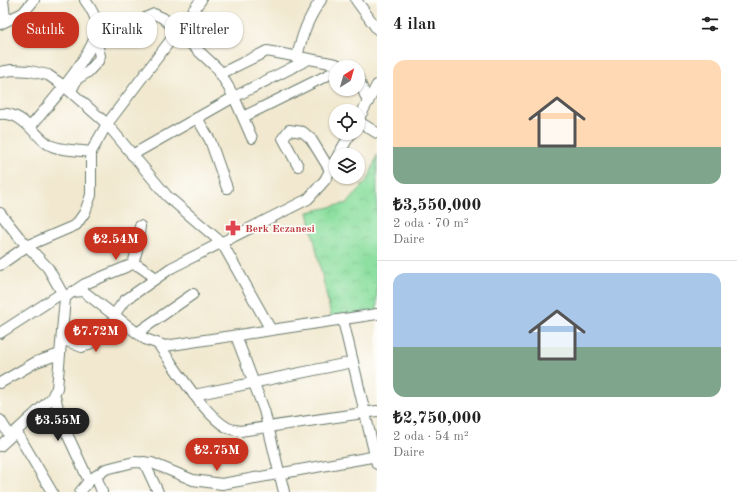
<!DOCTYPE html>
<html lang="tr">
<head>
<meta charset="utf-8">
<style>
	body { margin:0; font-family:"Old Standard TT",serif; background:#f6f6f6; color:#222; height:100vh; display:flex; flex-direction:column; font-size:15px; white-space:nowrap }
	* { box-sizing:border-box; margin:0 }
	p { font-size:13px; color:#767676 }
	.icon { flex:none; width:22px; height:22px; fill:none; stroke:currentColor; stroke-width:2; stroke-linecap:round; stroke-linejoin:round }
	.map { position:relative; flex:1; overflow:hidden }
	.side { display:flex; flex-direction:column; background:#fff; width:360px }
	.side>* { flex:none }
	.guide { position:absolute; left:12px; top:12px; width:305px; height:36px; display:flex; gap:8px }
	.needle { width:26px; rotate:37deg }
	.controls { position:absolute; left:329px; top:60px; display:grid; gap:8px }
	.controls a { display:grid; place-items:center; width:36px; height:36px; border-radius:50%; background:#fff; box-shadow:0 1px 3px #0004; font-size:20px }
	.price { position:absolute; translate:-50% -34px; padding:0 9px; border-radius:14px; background:#c8321e; color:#fff; font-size:13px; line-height:26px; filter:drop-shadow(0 1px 2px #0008) }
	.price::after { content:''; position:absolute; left:50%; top:24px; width:12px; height:9px; margin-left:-6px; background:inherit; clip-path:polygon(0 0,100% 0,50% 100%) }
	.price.on { background:#222; color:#fff }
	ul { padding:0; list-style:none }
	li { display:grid; align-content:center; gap:8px; height:212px; padding:0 16px }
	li+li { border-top:1px solid #e0e0e0 }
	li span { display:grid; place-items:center; height:124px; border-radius:12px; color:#555 }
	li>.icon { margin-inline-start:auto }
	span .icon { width:72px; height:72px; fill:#fffc; stroke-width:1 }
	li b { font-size:17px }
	h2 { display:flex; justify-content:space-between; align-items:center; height:48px; padding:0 16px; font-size:17px }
	.chip { padding:0 14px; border-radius:16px; background:#fff; box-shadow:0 1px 3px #0004; font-size:14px; line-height:36px }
	.chip.on { background:#c8321e; color:#fff }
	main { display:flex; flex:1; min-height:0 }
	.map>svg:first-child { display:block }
	.park { fill:url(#park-crowns); stroke:#568e6a }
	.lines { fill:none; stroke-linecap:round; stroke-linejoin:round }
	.minor-casing { stroke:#68796a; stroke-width:12 }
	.minor { stroke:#fff; stroke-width:10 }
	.labels { text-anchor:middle; stroke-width:3.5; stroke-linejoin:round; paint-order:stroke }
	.health-label { font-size:11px; font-weight:bold; fill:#be3a42; stroke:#fdfcf7; text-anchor:start }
</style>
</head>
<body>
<main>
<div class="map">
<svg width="377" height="492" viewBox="0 0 377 492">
	<defs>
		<pattern id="park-crowns" width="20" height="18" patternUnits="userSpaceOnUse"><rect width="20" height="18" fill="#8ddfa0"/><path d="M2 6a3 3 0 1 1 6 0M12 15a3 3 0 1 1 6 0" fill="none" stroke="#79c08a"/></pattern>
	</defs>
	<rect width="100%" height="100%" fill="#fdfcf7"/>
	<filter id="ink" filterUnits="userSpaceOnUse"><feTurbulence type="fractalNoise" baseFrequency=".025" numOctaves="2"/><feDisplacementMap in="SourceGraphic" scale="8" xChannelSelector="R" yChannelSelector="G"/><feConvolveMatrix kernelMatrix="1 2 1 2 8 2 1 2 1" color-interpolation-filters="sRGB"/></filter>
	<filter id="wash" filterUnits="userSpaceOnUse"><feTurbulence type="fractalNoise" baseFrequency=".012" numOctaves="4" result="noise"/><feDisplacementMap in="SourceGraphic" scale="16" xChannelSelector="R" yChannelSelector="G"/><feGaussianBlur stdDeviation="0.9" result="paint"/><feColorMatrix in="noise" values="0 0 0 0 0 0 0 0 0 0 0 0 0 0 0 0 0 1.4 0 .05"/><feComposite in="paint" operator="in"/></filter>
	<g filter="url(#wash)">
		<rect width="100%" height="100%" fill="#f1e8cf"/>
		<!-- park -->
		<path class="park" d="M 377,155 L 377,311 L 332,320 L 308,212 L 348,203 L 369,178 Z"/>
	</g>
	<g filter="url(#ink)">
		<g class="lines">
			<!-- minor casing -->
			<g class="minor-casing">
				<g id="minor">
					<path d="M 356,0 L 377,29"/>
					<path d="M 0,23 L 5,17 L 3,0"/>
					<path d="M 0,24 L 23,13 L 34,0"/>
					<path d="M 130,31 L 147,17 L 154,14 L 163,18 L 218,69 L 234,97 L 252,138"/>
					<path d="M 297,57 C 302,35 308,18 321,0"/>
					<path d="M 0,72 L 12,70 L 30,71 L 48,75 L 64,86 L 107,124 L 167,196 L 222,243 L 271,330"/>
					<path d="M 220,74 L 267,51 L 336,64 L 341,67"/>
					<path d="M 358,78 L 368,102"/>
					<path d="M 71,91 L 77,79 L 88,72 L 98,61 L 100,56 L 95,35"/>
					<path d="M 0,114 C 23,112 32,133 48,144 C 59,151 79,150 91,152"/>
					<path d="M 243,117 L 336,71"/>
					<path d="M 197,118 L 210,140 L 227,188"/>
					<path d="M 358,120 L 377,85"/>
					<path d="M 358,121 L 377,133"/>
					<path d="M 31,126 C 47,107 99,50 97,25 C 96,16 90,7 85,0"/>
					<path d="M 132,155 L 234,97 L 309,59"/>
					<path d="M 338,155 L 351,133"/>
					<path d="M 298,166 L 283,138 L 289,130 L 303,132 L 311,139 L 330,170"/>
					<path d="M 0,213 L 19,237 L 48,268 L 65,298"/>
					<path d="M 133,264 L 137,250 L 140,226"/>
					<path d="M 0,265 L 27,246 L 76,225 L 85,212 L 91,195 L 91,152 L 107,124 L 201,0"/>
					<path d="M 73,292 L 85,284 L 133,264 L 139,266 L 156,278"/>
					<path d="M 114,315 L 124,301 L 171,268 L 308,199 L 325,180 L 336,159"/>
					<path d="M 343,320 L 377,464"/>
					<path d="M 0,333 L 62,293"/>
					<path d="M 137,333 L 193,294"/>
					<path d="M 236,336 L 264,410 L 284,492"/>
					<path d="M 62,339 L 82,347 L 91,343 L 119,319"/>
					<path d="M 158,344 C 175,367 204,415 228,428 C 232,430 237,430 240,431 L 377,411"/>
					<path d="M 0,383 L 36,362 L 60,354"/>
					<path d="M 54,393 L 62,423 L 89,481"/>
					<path d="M 194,395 L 353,362"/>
					<path d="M 0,420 L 10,436"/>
					<path d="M 16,431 L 52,492"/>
					<path d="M 0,446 L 51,399 L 57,388 L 65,298 L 72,292 L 83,291 L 145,339 L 165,346 L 377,314"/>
					<path d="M 144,462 L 158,492"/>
					<path d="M 96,476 L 102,492"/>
					<path d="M 80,492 L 89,481 L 106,469 L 134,462 L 152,463 L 193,480 L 222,484 L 377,456"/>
				</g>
			</g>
			<!-- minor -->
			<use href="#minor" class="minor"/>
		</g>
	</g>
	<!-- icons -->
	<defs>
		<g id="pharmacy-bare" transform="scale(1.2)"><path d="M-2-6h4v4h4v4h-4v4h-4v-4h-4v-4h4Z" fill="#e0444e" stroke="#fdfcf7" stroke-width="2.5" paint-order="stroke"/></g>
	</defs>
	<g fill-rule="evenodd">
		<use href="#pharmacy-bare" x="233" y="228"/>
	</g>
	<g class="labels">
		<!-- health labels -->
		<g class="health-label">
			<text x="245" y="232">Berk Eczanesi</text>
		</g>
	</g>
</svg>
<div class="controls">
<a><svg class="needle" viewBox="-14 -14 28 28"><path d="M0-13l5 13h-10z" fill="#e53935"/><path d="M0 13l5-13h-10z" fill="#767676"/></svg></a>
<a><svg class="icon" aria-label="locate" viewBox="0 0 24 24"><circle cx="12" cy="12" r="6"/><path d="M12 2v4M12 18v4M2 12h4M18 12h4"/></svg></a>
<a><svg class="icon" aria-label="layers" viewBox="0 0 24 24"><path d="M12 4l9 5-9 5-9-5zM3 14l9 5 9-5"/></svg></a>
</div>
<b class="price" style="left:116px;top:261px">₺2.54M</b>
<b class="price" style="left:96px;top:353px">₺7.72M</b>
<b class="price on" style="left:58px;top:442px">₺3.55M</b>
<b class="price" style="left:217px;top:472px">₺2.75M</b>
<div class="guide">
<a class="chip on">Satılık</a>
<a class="chip">Kiralık</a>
<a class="chip">Filtreler</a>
</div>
</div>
<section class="side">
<h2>4 ilan<svg class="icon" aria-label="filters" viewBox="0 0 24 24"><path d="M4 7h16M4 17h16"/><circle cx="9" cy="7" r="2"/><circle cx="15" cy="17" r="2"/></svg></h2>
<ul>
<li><span style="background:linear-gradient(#ffd9b3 70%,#7fa58c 0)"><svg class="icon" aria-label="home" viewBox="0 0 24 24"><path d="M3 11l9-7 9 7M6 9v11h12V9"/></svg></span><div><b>₺3,550,000</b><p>2 oda · 70 m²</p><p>Daire</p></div></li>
<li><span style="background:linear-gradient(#a9c7e8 60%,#7fa58c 0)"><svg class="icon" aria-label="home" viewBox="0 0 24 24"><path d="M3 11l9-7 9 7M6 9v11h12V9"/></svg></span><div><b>₺2,750,000</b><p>2 oda · 54 m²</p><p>Daire</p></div></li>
</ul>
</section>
</main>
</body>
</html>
